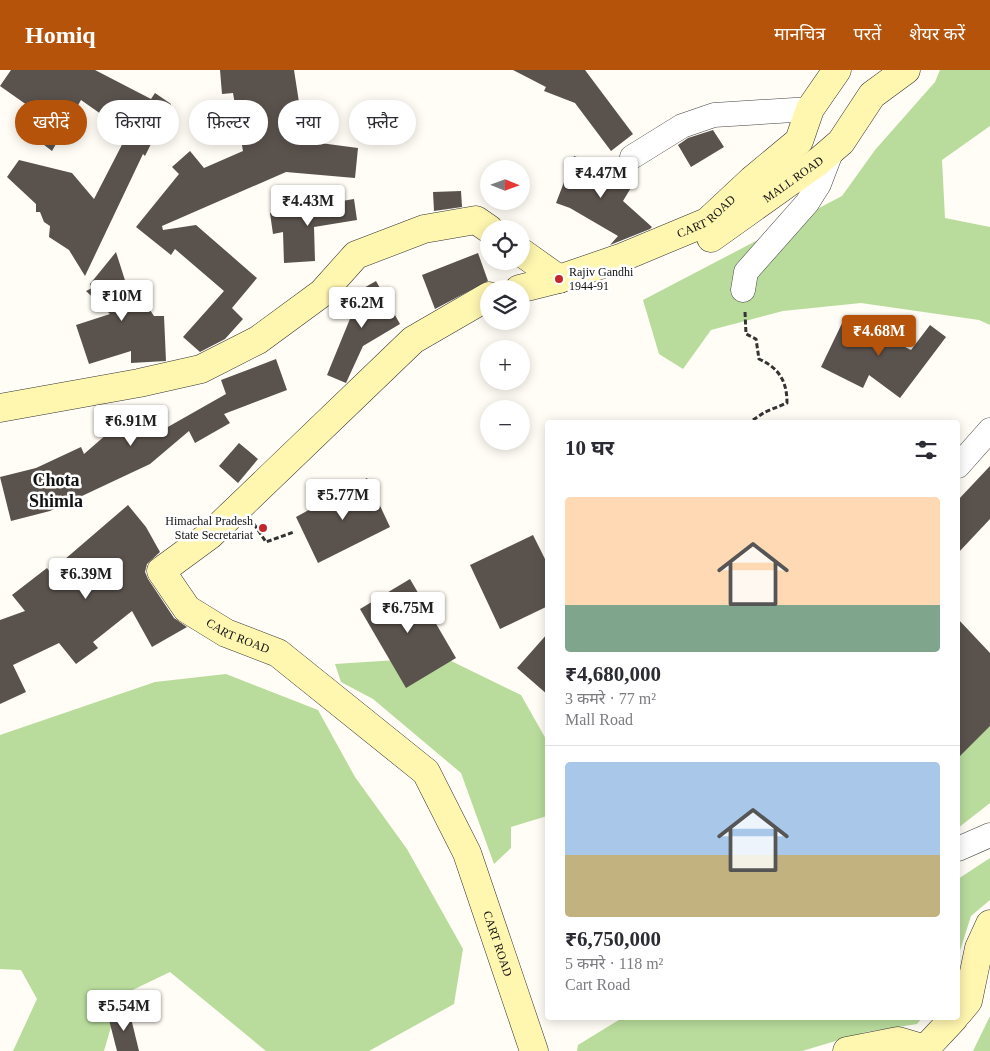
<!DOCTYPE html>
<html lang="hi">
<head>
<meta charset="utf-8">
<style>
	body { margin:0; font-family:"Times New Roman","Noto Sans Devanagari",serif; background:#f7f7f7; color:#2b2b33; height:100vh; display:flex; flex-direction:column; font-size:19px; white-space:nowrap }
	* { box-sizing:border-box; margin:0 }
	p { font-size:16px; color:#7c7c81 }
	.icon { flex:none; width:28px; height:28px; fill:none; stroke:currentColor; stroke-width:2; stroke-linecap:round; stroke-linejoin:round }
	.map { position:relative; flex:1; overflow:hidden }
	.sheet { position:absolute; left:545px; top:350px; width:415px; height:600px; display:flex; flex-direction:column; background:#fff; border-radius:5px; box-shadow:0 2px 12px #0003 }
	.sheet>* { flex:none }
	.top-card { position:absolute; left:15px; top:30px; width:455px; height:45px; display:flex; gap:10px }
	.needle { width:32px; rotate:91deg }
	.fabs { position:absolute; left:480px; top:90px; display:grid; gap:10px }
	.fabs a { display:grid; place-items:center; width:50px; height:50px; border-radius:50%; background:#fff; box-shadow:0 2px 12px #0003; font-size:25px }
	.price { position:absolute; translate:-50% -42px; padding:0 11px; border-radius:5px; background:#fff; color:#222; font-size:16px; line-height:32px; filter:drop-shadow(0 1px 2px #0008) }
	.price::after { content:''; position:absolute; left:50%; top:30px; width:15px; height:11px; margin-left:-8px; background:inherit; clip-path:polygon(0 0,100% 0,50% 100%) }
	.price.on { background:#b45309; color:#fff }
	ul { padding:0; list-style:none }
	li { display:grid; align-content:center; gap:10px; height:265px; padding:0 20px }
	li+li { border-top:1px solid #e1e1e2 }
	li span { display:grid; place-items:center; height:155px; border-radius:5px; color:#555 }
	li>.icon { margin-inline-start:auto }
	span .icon { width:90px; height:90px; fill:#fffc; stroke-width:1 }
	li b { font-size:21px }
	h2 { display:flex; justify-content:space-between; align-items:center; height:60px; padding:0 20px; font-size:21px }
	.chip { padding:0 18px; border-radius:22px; background:#fff; box-shadow:0 2px 12px #0003; font-size:18px; line-height:45px }
	.chip.on { background:#b45309; color:#fff }
	header { display:flex; align-items:center; gap:30px; box-sizing:border-box; height:70px; padding:0 25px; background:#b45309; color:#fff }
	header strong { font-size:24px }
	nav { display:flex; gap:28px; margin-inline-start:auto; font-size:18px }
	.map>svg:first-child { display:block }
	.forest { fill:#b9dc9c }
	.building { fill:#5a524d }
	.lines { fill:none; stroke-linecap:round; stroke-linejoin:round }
	.street-casing { stroke:#444; stroke-width:25 }
	.secondary-casing { stroke:#333; stroke-width:29 }
	.path { stroke:#333; stroke-width:3; stroke-dasharray:5 2.5; stroke-linecap:butt }
	.street { stroke:#fff; stroke-width:24 }
	.secondary { stroke:#fff6b0; stroke-width:28 }
	.poi-dot { fill:#c4262e; stroke:#fff; stroke-width:2 }
	.labels { text-anchor:middle; stroke-width:5; stroke-linejoin:round; paint-order:stroke }
	.street-label { font-size:12px; fill:#111; stroke:#fff }
	.poi-label { font-size:12px; fill:#111; stroke:#fff; text-anchor:start }
	.district-label { font-size:18px; font-weight:bold; fill:#111; stroke:#fff }
</style>
</head>
<body>
<header>
<strong>Homiq</strong>
<nav><a>मानचित्र</a><a>परतें</a><a>शेयर करें</a></nav>
</header>
<div class="map">
<svg width="990" height="981" viewBox="0 0 990 981">
	<rect width="100%" height="100%" fill="#fffdf5"/>
	<!-- forest -->
	<g class="forest">
		<path d="M 940,0 L 990,0 L 990,56 L 942,90 L 945,148 L 990,157 L 990,255 L 979,250 L 861,233 L 783,241 L 711,260 L 683,299 L 659,284 L 643,230 L 842,126 L 875,80 L 935,12 Z"/>
		<path d="M 443,587 L 521,625 L 547,671 L 547,746 L 511,757 L 511,778 L 494,794 L 461,703 L 373,629 L 341,612 L 335,594 Z"/>
		<path d="M 226,604 L 318,640 L 355,707 L 407,779 L 463,879 L 454,934 L 369,981 L 266,981 L 170,902 L 120,926 L 104,981 L 13,981 L 37,929 L 21,900 L 0,899 L 0,665 L 155,612 Z"/>
		<path d="M 990,631 L 990,733 L 958,758 L 958,656 Z"/>
		<path d="M 990,788 L 990,830 L 971,846 L 958,887 L 958,809 Z"/>
		<path d="M 990,946 L 990,981 L 973,981 Z"/>
		<path d="M 622,948 L 922,948 L 917,954 L 866,962 L 802,981 L 577,981 L 578,975 Z"/>
	</g>
	<!-- building -->
	<g class="building">
		<path d="M 11,0 L 95,0 L 151,29 L 155,23 L 171,34 L 145,86 L 143,84 L 85,206 L 69,180 L 49,167 L 50,156 L 44,152 L 40,142 L 36,142 L 36,134 L 7,107 L 19,90 L 72,103 L 94,129 L 128,63 L 81,30 L 52,81 L 22,58 L 34,40 L 0,16 Z"/>
		<path d="M 220,0 L 294,0 L 305,71 L 358,78 L 355,108 L 286,102 L 162,156 L 163,160 L 196,155 L 257,208 L 232,238 L 243,249 L 225,269 L 200,282 L 183,267 L 224,221 L 175,179 L 171,185 L 136,157 L 179,104 L 172,97 L 190,81 L 204,98 L 243,81 L 233,23 L 222,24 Z"/>
		<path d="M 513,0 L 585,0 L 633,64 L 611,81 L 575,33 L 544,21 L 546,17 Z"/>
		<path d="M 713,60 L 724,77 L 691,97 L 678,75 L 688,68 Z"/>
		<path d="M 574,86 L 593,93 L 632,116 L 623,131 L 652,157 L 650,159 L 610,175 L 618,166 L 570,138 L 556,133 Z"/>
		<path d="M 461,121 L 462,137 L 434,141 L 433,122 Z"/>
		<path d="M 354,129 L 357,150 L 314,157 L 315,191 L 284,193 L 283,162 L 273,164 L 270,143 Z"/>
		<path d="M 116,182 L 130,226 L 138,222 L 154,246 L 164,246 L 166,291 L 131,293 L 131,281 L 89,294 L 76,255 L 110,244 L 86,221 L 92,218 L 90,214 Z"/>
		<path d="M 478,183 L 488,211 L 435,239 L 422,205 Z"/>
		<path d="M 376,211 L 400,254 L 363,276 L 346,313 L 327,305 L 354,239 L 348,227 Z"/>
		<path d="M 845,247 L 911,280 L 930,255 L 946,267 L 900,328 L 869,305 L 863,318 L 821,297 Z"/>
		<path d="M 276,289 L 287,320 L 224,344 L 230,353 L 195,373 L 189,361 L 150,394 L 50,441 L 11,451 L 0,407 L 36,398 L 81,377 L 84,384 L 138,337 L 159,362 L 226,324 L 221,310 Z"/>
		<path d="M 239,373 L 258,389 L 238,413 L 219,396 Z"/>
		<path d="M 990,396 L 990,449 L 958,483 L 958,430 Z"/>
		<path d="M 367,408 L 390,457 L 318,493 L 296,447 Z"/>
		<path d="M 128,435 L 146,457 L 160,482 L 147,494 L 145,502 L 148,509 L 174,548 L 187,557 L 152,577 L 132,541 L 93,572 L 98,578 L 76,594 L 59,573 L 13,595 L 26,622 L 0,634 L 0,550 L 25,541 L 12,525 L 47,498 L 50,502 Z"/>
		<path d="M 533,465 L 548,495 L 548,536 L 500,559 L 470,495 Z"/>
		<path d="M 410,509 L 456,588 L 406,618 L 360,539 Z"/>
		<path d="M 958,549 L 990,583 L 990,656 L 958,688 Z"/>
		<path d="M 548,563 L 548,625 L 517,598 Z"/>
		<path d="M 129,940 L 139,981 L 117,981 L 108,946 Z"/>
	</g>
	<g class="lines">
		<!-- street casing -->
		<g class="street-casing">
			<g id="street">
				<path d="M 632,87 L 682,56 L 714,45 L 810,39"/>
				<path d="M 743,220 L 746,202 L 807,133 L 819,114 L 832,80"/>
				<path d="M 958,396 L 990,360"/>
				<path d="M 958,779 L 990,765"/>
			</g>
		</g>
		<!-- secondary casing -->
		<g class="secondary-casing">
			<g id="secondary">
				<path id="s1" d="M 711,168 L 819,91 L 841,72 L 872,25 L 906,0"/>
				<path d="M 521,182 L 559,209"/>
				<path id="s2" d="M 519,219 L 559,209 L 623,187 L 707,152 L 752,110 L 799,71 L 810,39 L 837,0"/>
				<path id="s3" d="M 489,226 L 413,270 L 210,465 L 161,501 L 187,539 L 226,563 L 278,583 L 426,702 L 467,783 L 534,981"/>
				<path d="M 0,338 L 139,313 L 201,299 L 258,270 L 322,223 L 356,185 L 424,159 L 476,150 L 489,159"/>
				<path d="M 958,943 L 968,931 L 979,878 L 990,854"/>
				<path d="M 847,981 L 898,971 L 925,979 L 954,948"/>
			</g>
		</g>
		<!-- path -->
		<g class="path">
			<path d="M 745,242 L 746,264 L 756,269 L 759,289 C 779,298 787,311 787,333 L 765,342 L 750,352"/>
			<path d="M 254,454 L 266,472 L 294,462"/>
		</g>
		<!-- street -->
		<use href="#street" class="street"/>
		<!-- secondary -->
		<use href="#secondary" class="secondary"/>
	</g>
	<!-- markers -->
	<g class="poi-dot">
		<circle cx="559" cy="209" r="5"/>
		<circle cx="263" cy="458" r="5"/>
	</g>
	<g class="labels">
		<!-- street labels -->
		<g class="street-label">
			<text dy="4" stroke="none"><textPath href="#s1" startOffset="101">MALL ROAD</textPath></text>
			<text dy="4" stroke="none"><textPath href="#s2" startOffset="202">CART ROAD</textPath></text>
			<text dy="4" stroke="none"><textPath href="#s3" startOffset="534">CART ROAD</textPath></text>
			<text dy="4" stroke="none"><textPath href="#s3" startOffset="954">CART ROAD</textPath></text>
		</g>
		<!-- poi labels -->
		<g class="poi-label">
			<text x="569" y="206">Rajiv Gandhi<tspan x="569" dy="14">1944-91</tspan></text>
			<text x="253" y="455" text-anchor="end">Himachal Pradesh<tspan x="253" dy="14">State Secretariat</tspan></text>
		</g>
		<!-- district labels -->
		<g class="district-label">
			<text x="56" y="416">Chota<tspan x="56" dy="21">Shimla</tspan></text>
		</g>
	</g>
</svg>
<div class="fabs">
<a><svg class="needle" viewBox="-14 -14 28 28"><path d="M0-13l5 13h-10z" fill="#e53935"/><path d="M0 13l5-13h-10z" fill="#7c7c81"/></svg></a>
<a><svg class="icon" aria-label="locate" viewBox="0 0 24 24"><circle cx="12" cy="12" r="6"/><path d="M12 2v4M12 18v4M2 12h4M18 12h4"/></svg></a>
<a><svg class="icon" aria-label="layers" viewBox="0 0 24 24"><path d="M12 4l9 5-9 5-9-5zM3 14l9 5 9-5"/></svg></a>
<a>+</a>
<a>−</a>
</div>
<b class="price" style="left:601px;top:129px">₹4.47M</b>
<b class="price" style="left:308px;top:157px">₹4.43M</b>
<b class="price" style="left:122px;top:252px">₹10M</b>
<b class="price" style="left:362px;top:259px">₹6.2M</b>
<b class="price on" style="left:879px;top:287px">₹4.68M</b>
<b class="price" style="left:131px;top:377px">₹6.91M</b>
<b class="price" style="left:343px;top:451px">₹5.77M</b>
<b class="price" style="left:86px;top:530px">₹6.39M</b>
<b class="price" style="left:408px;top:564px">₹6.75M</b>
<b class="price" style="left:124px;top:962px">₹5.54M</b>
<div class="top-card">
<a class="chip on">खरीदें</a>
<a class="chip">किराया</a>
<a class="chip">फ़िल्टर</a>
<a class="chip">नया</a>
<a class="chip">फ़्लैट</a>
</div>
<section class="sheet">
<h2>10 घर<svg class="icon" aria-label="filters" viewBox="0 0 24 24"><path d="M4 7h16M4 17h16"/><circle cx="9" cy="7" r="2"/><circle cx="15" cy="17" r="2"/></svg></h2>
<ul>
<li><span style="background:linear-gradient(#ffd9b3 70%,#7fa58c 0)"><svg class="icon" aria-label="home" viewBox="0 0 24 24"><path d="M3 11l9-7 9 7M6 9v11h12V9"/></svg></span><div><b>₹4,680,000</b><p>3 कमरे · 77 m²</p><p>Mall Road</p></div></li>
<li><span style="background:linear-gradient(#a9c7e8 60%,#c2b280 0)"><svg class="icon" aria-label="home" viewBox="0 0 24 24"><path d="M3 11l9-7 9 7M6 9v11h12V9"/></svg></span><div><b>₹6,750,000</b><p>5 कमरे · 118 m²</p><p>Cart Road</p></div></li>
</ul>
</section>
</div>
</body>
</html>
